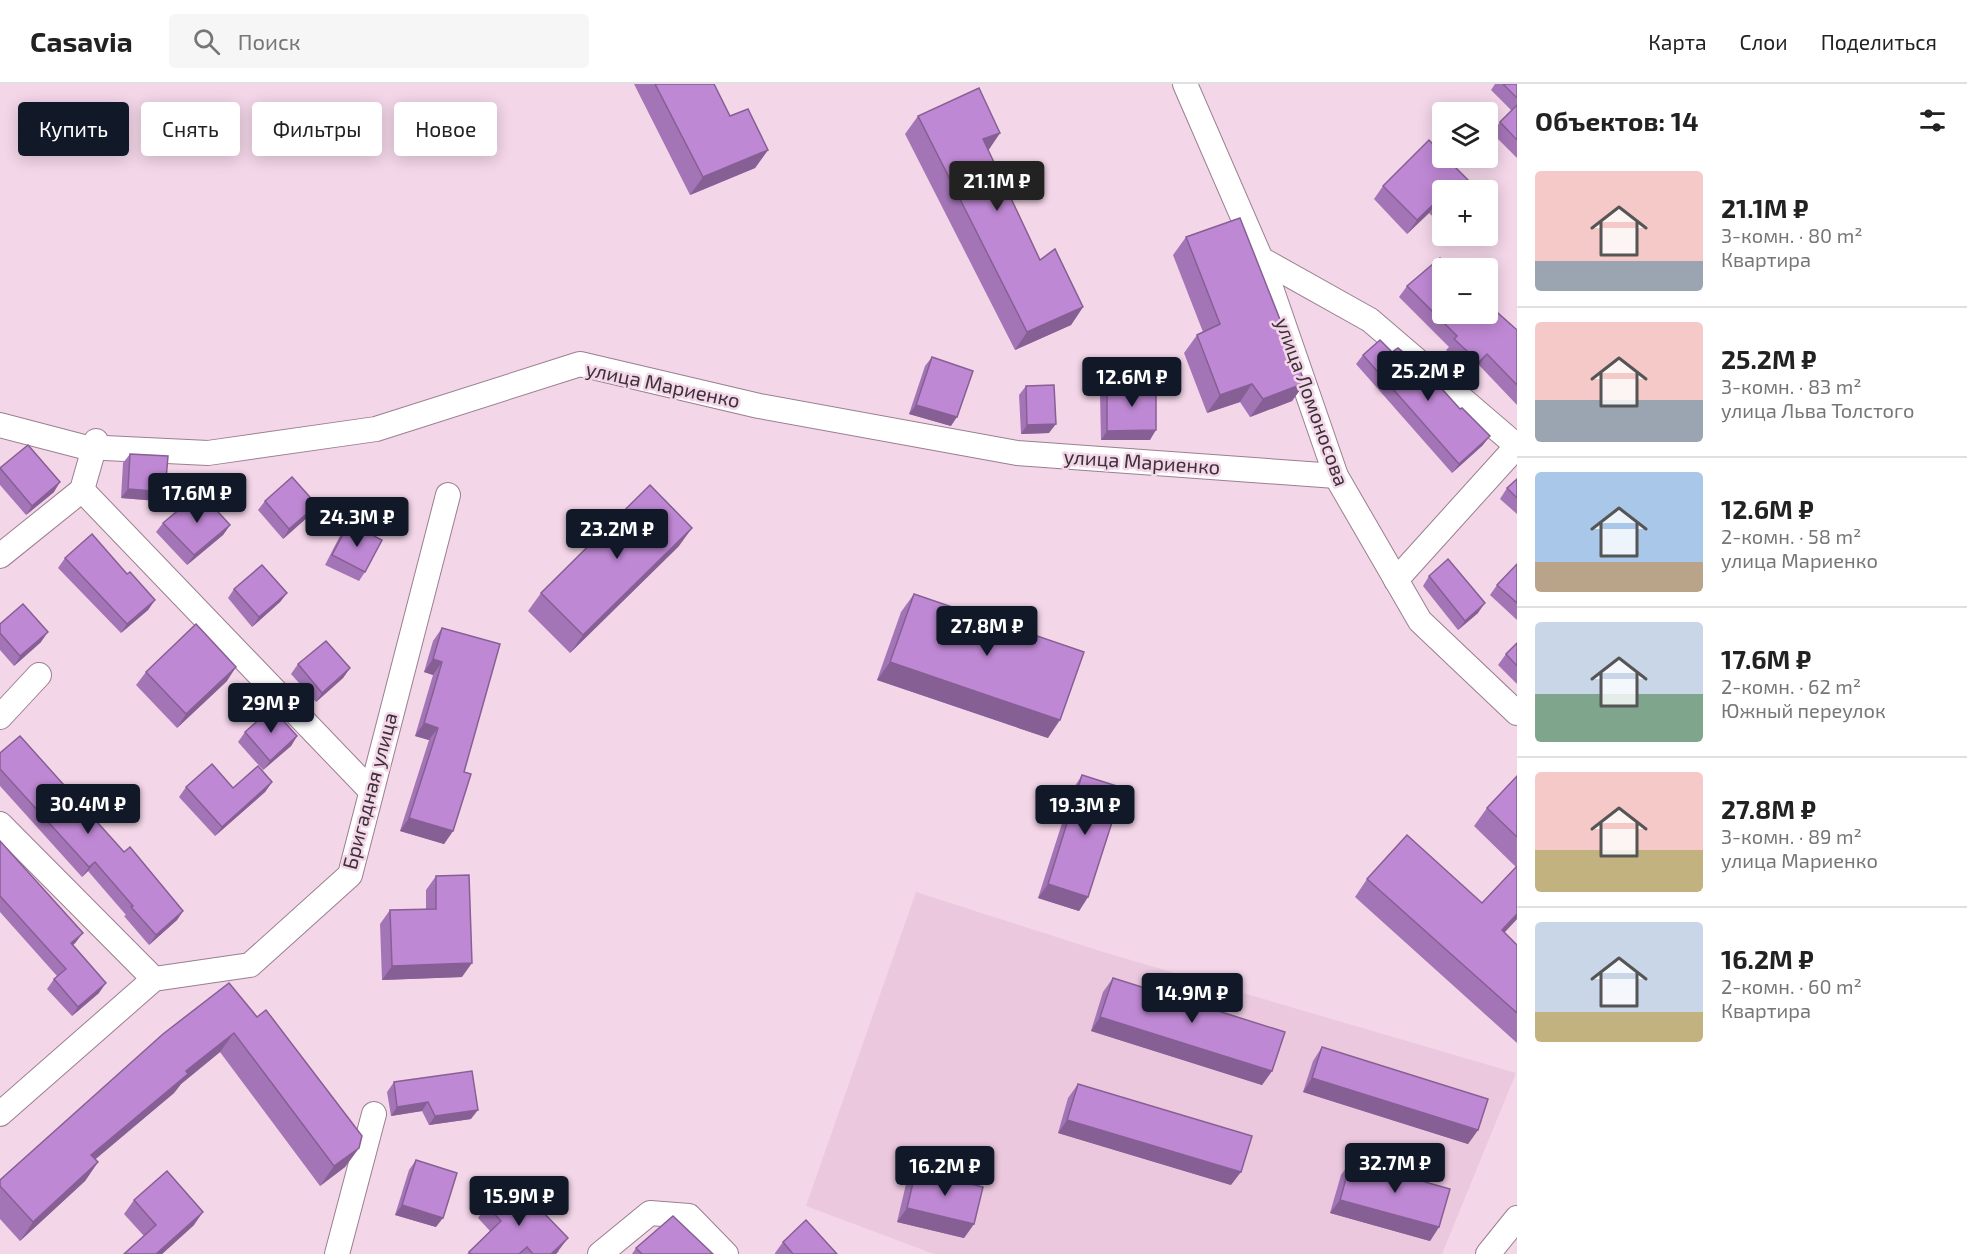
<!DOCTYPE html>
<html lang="ru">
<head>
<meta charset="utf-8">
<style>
	body { margin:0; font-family:"Exo 2",sans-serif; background:#f6f6f6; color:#222; height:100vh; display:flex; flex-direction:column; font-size:22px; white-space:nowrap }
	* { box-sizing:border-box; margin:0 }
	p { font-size:20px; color:#767676 }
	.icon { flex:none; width:33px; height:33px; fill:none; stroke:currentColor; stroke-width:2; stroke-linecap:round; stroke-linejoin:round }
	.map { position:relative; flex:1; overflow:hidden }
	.sheet { display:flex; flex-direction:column; background:#fff; width:450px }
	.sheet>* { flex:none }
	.hud { position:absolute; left:18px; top:18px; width:570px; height:54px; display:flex; gap:12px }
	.buttons { position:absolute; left:1432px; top:18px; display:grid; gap:12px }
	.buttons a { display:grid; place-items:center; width:66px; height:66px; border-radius:6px; background:#fff; box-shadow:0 3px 15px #0003; font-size:30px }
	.price { position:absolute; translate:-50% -51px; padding:0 14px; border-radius:6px; background:#111827; color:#fff; font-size:20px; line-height:39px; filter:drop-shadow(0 2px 3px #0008) }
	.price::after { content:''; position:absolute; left:50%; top:36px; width:18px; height:14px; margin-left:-9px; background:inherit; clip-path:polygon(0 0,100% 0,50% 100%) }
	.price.active { background:#222; color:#fff }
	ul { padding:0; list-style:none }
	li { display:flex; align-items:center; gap:18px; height:150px; padding:0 18px }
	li+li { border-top:2px solid #e0e0e0 }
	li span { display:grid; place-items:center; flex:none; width:168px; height:120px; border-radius:6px; color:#555 }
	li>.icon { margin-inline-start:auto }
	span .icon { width:72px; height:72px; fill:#fffc; stroke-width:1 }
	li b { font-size:26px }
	h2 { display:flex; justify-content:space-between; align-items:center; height:72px; padding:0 18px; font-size:26px }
	.tag { padding:0 21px; border-radius:6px; background:#fff; box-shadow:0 3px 15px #0003; font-size:21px; line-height:54px }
	.tag.active { background:#111827; color:#fff }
	header { display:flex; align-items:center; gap:36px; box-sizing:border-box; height:84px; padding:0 30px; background:#fff; border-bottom:2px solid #e0e0e0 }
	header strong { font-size:28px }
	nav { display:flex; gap:33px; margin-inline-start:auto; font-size:21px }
	.search { width:420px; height:54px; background:#f6f6f6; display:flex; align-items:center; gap:15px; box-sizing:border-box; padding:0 21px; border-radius:6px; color:#767676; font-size:22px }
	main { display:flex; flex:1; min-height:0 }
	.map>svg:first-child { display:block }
	.built { fill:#ebc8de }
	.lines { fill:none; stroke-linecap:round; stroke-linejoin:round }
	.street-casing { stroke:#9a7f90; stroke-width:26 }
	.street { stroke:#fff; stroke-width:24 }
	.wall { fill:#a475b6 }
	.shaded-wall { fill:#865f94 }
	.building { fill:#bf88d4; stroke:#865f94; stroke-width:1.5 }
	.labels { text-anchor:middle; stroke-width:5; stroke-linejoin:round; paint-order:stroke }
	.street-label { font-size:20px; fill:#3c3138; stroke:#f3d6e8 }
</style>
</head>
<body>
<header>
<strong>Casavia</strong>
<div class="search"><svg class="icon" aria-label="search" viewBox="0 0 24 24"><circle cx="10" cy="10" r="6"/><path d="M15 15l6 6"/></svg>Поиск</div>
<nav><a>Карта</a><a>Слои</a><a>Поделиться</a></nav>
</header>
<main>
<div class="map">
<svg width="1517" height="1170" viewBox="0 0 1517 1170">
	<rect width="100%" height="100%" fill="#f3d6e8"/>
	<!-- built -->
	<path class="built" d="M 916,808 L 1103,868 L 1516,989 L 1442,1170 L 934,1170 L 806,1122 Z"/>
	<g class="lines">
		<!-- street casing -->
		<g class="street-casing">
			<g id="street">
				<path d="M 1185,0 L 1261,175 L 1336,392 L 1420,537 L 1517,629"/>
				<path d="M 1261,175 L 1370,236 L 1517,362 L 1396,496"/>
				<path d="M 0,341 L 84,363 L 208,369 L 376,345 L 580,280 L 759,322 L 1017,369 L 1336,392"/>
				<path d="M 82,406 L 371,707"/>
				<path d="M 0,472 L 82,406 L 96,357"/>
				<path d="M 0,633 L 39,591"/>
				<path d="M 0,740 L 154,895"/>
				<path d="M 0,1030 L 154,895 L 250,881 L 350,791 L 448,411"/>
				<path d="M 337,1170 L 374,1030"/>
				<path d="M 600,1170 L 650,1129 L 689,1132 L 726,1170"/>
				<path d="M 1488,1170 L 1517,1134"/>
			</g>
		</g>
		<!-- street -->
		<use href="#street" class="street"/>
	</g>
	<!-- wall -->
	<g class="wall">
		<path d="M 634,0 L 714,0 L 730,32 L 768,66 L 755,84 L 690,111 Z"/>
		<path d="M 1495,0 L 1517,0 L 1517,74 L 1492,49 L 1500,38 L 1512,27 L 1491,6 Z"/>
		<path d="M 918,32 L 1000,49 L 988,66 L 1040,176 L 1083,223 L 1071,241 L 1015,266 L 905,50 Z"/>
		<path d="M 1383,102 L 1443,106 L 1443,142 L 1429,129 L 1407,150 L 1374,115 Z"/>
		<path d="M 1186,153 L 1305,299 L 1292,317 L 1250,333 L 1240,318 L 1207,329 L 1184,269 L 1197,251 L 1203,248 L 1173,171 Z"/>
		<path d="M 1407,202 L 1443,230 L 1517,246 L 1517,321 L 1479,281 L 1471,290 L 1446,266 L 1449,263 L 1399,213 Z"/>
		<path d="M 1392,268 L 1483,361 L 1452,389 L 1356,280 L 1363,271 Z"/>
		<path d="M 932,273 L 951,342 L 909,330 L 925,282 Z"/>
		<path d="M 1107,301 L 1150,356 L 1101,356 L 1100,310 Z"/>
		<path d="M 1026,302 L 1049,349 L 1021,350 L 1019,311 Z"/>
		<path d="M 28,361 L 54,408 L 26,431 L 0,401 L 0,385 Z"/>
		<path d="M 130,370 L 165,408 L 158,417 L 121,414 L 123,379 Z"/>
		<path d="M 1517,395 L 1517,430 L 1500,415 L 1507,404 Z"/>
		<path d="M 265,417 L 310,431 L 283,455 L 258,426 Z"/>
		<path d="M 163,439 L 230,441 L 223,451 L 187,481 L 156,448 Z"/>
		<path d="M 349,439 L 365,488 L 359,497 L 325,481 L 342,448 Z"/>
		<path d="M 679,462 L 570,569 L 528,527 L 541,509 Z"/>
		<path d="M 65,474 L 127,490 L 155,516 L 148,526 L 121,549 L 58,484 Z"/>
		<path d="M 1517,480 L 1517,536 L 1490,511 L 1497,501 Z"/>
		<path d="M 1429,492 L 1478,529 L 1458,546 L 1423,502 Z"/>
		<path d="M 234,505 L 287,509 L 280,518 L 252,543 L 228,514 Z"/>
		<path d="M 914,510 L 1048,654 L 877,596 L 901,528 Z"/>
		<path d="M 0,540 L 41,558 L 14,582 L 0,566 Z"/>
		<path d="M 442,544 L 464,688 L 453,747 L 444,760 L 400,747 L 429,656 L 415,652 L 433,591 L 424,588 L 433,557 Z"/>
		<path d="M 1517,559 L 1517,600 L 1498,581 L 1506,570 Z"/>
		<path d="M 298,580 L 350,584 L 343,594 L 316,618 L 291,590 Z"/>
		<path d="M 146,588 L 227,597 L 177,644 L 136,601 Z"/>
		<path d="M 245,648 L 297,652 L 291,662 L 263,686 L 238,658 Z"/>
		<path d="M 0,669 L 124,768 L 183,827 L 177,836 L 149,861 L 124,832 L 126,831 L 88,787 L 82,793 L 0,702 Z"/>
		<path d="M 1082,691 L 1088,813 L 1079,827 L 1038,814 L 1073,705 Z"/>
		<path d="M 1517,692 L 1517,835 L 1504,849 L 1517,861 L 1517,959 L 1355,813 L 1367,795 L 1482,819 L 1516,783 L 1474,742 L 1487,724 Z"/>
		<path d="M 272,698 L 265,708 L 215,752 L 179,713 L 186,703 L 233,704 Z"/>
		<path d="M 0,757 L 76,858 L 73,861 L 99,909 L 72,932 L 47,905 L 54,895 L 57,892 L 0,828 Z"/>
		<path d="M 436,792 L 462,893 L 382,896 L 380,840 L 390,826 L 426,825 L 426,806 Z"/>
		<path d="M 1113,894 L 1272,987 L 1262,1001 L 1091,947 L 1103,908 Z"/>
		<path d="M 229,899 L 359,1064 L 345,1083 L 320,1102 L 220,968 L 181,1000 L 174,1009 L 95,1075 L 98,1078 L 85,1097 L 20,1157 L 0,1135 L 0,1096 Z"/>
		<path d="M 1322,963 L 1478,1046 L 1468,1060 L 1303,1008 L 1313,977 Z"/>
		<path d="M 394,998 L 471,1035 L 429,1041 L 422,1027 L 391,1032 L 387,1008 Z"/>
		<path d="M 1078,1000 L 1231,1101 L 1058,1049 L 1068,1014 Z"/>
		<path d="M 416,1076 L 436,1143 L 395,1131 L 409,1086 Z"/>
		<path d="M 1351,1077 L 1439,1143 L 1430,1157 L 1330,1129 L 1341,1091 Z"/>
		<path d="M 916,1086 L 974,1140 L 964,1154 L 897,1138 L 906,1100 Z"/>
		<path d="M 134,1116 L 194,1141 L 162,1170 L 124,1170 L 144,1152 L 124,1130 Z"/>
		<path d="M 487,1122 L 559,1167 L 556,1170 L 467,1170 L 490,1147 L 478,1134 Z"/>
		<path d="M 783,1158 L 837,1170 L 775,1170 L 775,1169 Z"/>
		<path d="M 636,1164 L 713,1170 L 632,1170 Z"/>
	</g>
	<!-- shaded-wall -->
	<g class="shaded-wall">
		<path d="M 1000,49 L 988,67 L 983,55 Z"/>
		<path d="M 768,66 L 755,84 L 690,111 L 703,93 Z"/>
		<path d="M 1439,115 L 1429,129 L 1407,150 L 1417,136 Z"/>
		<path d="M 1083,223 L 1071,241 L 1015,266 L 1027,248 Z"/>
		<path d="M 1487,270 L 1479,281 L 1471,290 L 1479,278 Z"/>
		<path d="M 1305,299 L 1292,317 L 1250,333 L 1263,315 Z"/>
		<path d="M 1252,300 L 1240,318 L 1207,329 L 1220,311 Z"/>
		<path d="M 916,321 L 957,333 L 951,342 L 909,330 Z"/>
		<path d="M 1056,340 L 1049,349 L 1021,350 L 1027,341 Z"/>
		<path d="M 1156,346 L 1150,356 L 1101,356 L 1107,347 Z"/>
		<path d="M 1490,352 L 1483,361 L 1452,389 L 1459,380 Z"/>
		<path d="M 60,398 L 54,408 L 26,431 L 32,422 Z"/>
		<path d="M 128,405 L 165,408 L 158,417 L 121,414 Z"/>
		<path d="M 317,421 L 310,431 L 283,455 L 289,445 Z"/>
		<path d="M 230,441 L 223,451 L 187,481 L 194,471 Z"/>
		<path d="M 692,444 L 679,462 L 570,569 L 583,551 Z"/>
		<path d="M 287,509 L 280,518 L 252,543 L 259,533 Z"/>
		<path d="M 155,516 L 148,526 L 121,549 L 127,540 Z"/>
		<path d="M 1485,519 L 1478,529 L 1458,546 L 1465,537 Z"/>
		<path d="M 48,548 L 41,558 L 14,582 L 20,572 Z"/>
		<path d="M 433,575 L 442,578 L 433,591 L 424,588 Z"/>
		<path d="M 890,578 L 1060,636 L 1048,654 L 877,596 Z"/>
		<path d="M 236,583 L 227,597 L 177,644 L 186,630 Z"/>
		<path d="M 350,584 L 343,594 L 316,618 L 322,609 Z"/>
		<path d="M 424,639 L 438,644 L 429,656 L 415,652 Z"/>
		<path d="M 297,652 L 291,662 L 263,686 L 270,677 Z"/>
		<path d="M 272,698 L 265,708 L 215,752 L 222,743 Z"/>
		<path d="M 409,734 L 453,747 L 444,760 L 400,747 Z"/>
		<path d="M 95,778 L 88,787 L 82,793 L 89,783 Z"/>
		<path d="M 1048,800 L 1088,813 L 1079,827 L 1038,814 Z"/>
		<path d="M 183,827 L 177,836 L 149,861 L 156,851 Z"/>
		<path d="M 1517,830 L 1517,835 L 1489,865 L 1502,846 Z"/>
		<path d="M 83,849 L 76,858 L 65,869 L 71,859 Z"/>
		<path d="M 472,879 L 462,893 L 382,896 L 392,882 Z"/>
		<path d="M 106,899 L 99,909 L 72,932 L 78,923 Z"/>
		<path d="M 1100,933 L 1272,987 L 1262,1001 L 1091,947 Z"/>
		<path d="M 234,949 L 220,968 L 181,1000 L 174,1009 L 78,1090 L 91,1071 L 186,987 Z"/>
		<path d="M 1312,994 L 1478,1046 L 1468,1060 L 1303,1008 Z"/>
		<path d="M 428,1018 L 422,1027 L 391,1032 L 397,1023 Z"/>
		<path d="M 478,1026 L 471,1035 L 429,1041 L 435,1032 Z"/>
		<path d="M 1067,1036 L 1241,1088 L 1231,1101 L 1058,1049 Z"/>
		<path d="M 359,1064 L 345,1083 L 320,1102 L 334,1082 Z"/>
		<path d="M 98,1078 L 85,1097 L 20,1157 L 33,1138 Z"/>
		<path d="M 1340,1116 L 1439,1143 L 1430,1157 L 1330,1129 Z"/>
		<path d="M 402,1121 L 443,1134 L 436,1143 L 395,1131 Z"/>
		<path d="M 907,1124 L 974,1140 L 964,1154 L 897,1138 Z"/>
		<path d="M 203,1128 L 194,1141 L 162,1170 L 156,1170 Z"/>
		<path d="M 568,1154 L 556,1170 L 551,1170 Z"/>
	</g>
	<!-- building -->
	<g class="building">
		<path d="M 655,0 L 714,0 L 730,32 L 748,25 L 768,66 L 703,93 Z"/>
		<path d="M 1503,0 L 1517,0 L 1517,14 Z"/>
		<path d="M 979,4 L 1000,49 L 983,55 L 1040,176 L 1055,165 L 1083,223 L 1027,248 L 918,32 Z"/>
		<path d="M 1517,21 L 1517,56 L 1500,38 Z"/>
		<path d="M 1429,56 L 1443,71 L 1443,74 L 1446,74 L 1478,106 L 1443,106 L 1443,119 L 1439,115 L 1417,136 L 1383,102 Z"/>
		<path d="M 1240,134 L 1305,299 L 1263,315 L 1252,300 L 1220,311 L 1197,251 L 1220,240 L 1186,153 Z"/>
		<path d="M 1440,174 L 1450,184 L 1443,184 L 1443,230 L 1488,230 L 1488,222 L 1489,221 L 1517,246 L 1517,301 L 1487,270 L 1479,278 L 1454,255 L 1457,252 L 1407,202 Z"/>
		<path d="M 1380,256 L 1392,268 L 1398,264 L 1425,286 L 1460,325 L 1462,324 L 1490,352 L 1459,380 L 1363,271 Z"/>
		<path d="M 932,273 L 973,287 L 957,333 L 916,321 Z"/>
		<path d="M 1156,300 L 1156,346 L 1107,347 L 1107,301 Z"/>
		<path d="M 1054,301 L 1056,340 L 1027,341 L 1026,302 Z"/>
		<path d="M 28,361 L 60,398 L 32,422 L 0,384 Z"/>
		<path d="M 130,370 L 168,372 L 165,408 L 128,405 Z"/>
		<path d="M 292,393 L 317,421 L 289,445 L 265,417 Z"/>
		<path d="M 1517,395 L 1517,414 L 1507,404 Z"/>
		<path d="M 650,401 L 692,444 L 583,551 L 541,509 Z"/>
		<path d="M 200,408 L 230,441 L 194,471 L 163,439 Z"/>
		<path d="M 349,439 L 382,456 L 365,488 L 332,471 Z"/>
		<path d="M 92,450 L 127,490 L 130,488 L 155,516 L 127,540 L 65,474 Z"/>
		<path d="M 1448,475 L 1485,519 L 1465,537 L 1429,492 Z"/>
		<path d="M 1517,480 L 1517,519 L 1497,501 Z"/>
		<path d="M 262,481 L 287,509 L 259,533 L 234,505 Z"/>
		<path d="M 914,510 L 1084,568 L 1060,636 L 890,578 Z"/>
		<path d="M 23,520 L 48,548 L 20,572 L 0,549 L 0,540 Z"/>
		<path d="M 196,540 L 236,583 L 186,630 L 146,588 Z"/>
		<path d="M 442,544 L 500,560 L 464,688 L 471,690 L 453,747 L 409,734 L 438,644 L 424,639 L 442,578 L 433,575 Z"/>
		<path d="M 326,557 L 350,584 L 322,609 L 298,580 Z"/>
		<path d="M 1517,559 L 1517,582 L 1506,570 Z"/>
		<path d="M 272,624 L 297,652 L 270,677 L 245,648 Z"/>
		<path d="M 20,652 L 124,768 L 130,763 L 183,827 L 156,851 L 131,823 L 133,822 L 95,778 L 89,783 L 0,685 L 0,669 Z"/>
		<path d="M 212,680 L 233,704 L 258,682 L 272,698 L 222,743 L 186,703 Z"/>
		<path d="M 1082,691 L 1123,704 L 1088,813 L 1048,800 Z"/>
		<path d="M 1517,692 L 1517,753 L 1487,724 Z"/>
		<path d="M 1407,751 L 1482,819 L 1517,782 L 1517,830 L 1502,846 L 1517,861 L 1517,929 L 1367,795 Z"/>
		<path d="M 0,757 L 83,849 L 71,859 L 106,899 L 78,923 L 54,895 L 66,885 L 0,812 Z"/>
		<path d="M 469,791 L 472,879 L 392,882 L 390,826 L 436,825 L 436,792 Z"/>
		<path d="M 1113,894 L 1285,948 L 1272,987 L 1100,933 Z"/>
		<path d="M 229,899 L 257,933 L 266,926 L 362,1052 L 359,1064 L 334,1082 L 234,949 L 186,987 L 188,990 L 91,1071 L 98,1078 L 33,1138 L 0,1102 L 0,1096 L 163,950 Z"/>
		<path d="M 1322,963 L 1488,1015 L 1478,1046 L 1312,994 Z"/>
		<path d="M 472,987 L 478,1026 L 435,1032 L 428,1018 L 397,1023 L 394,998 Z"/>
		<path d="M 1078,1000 L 1252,1052 L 1241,1088 L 1067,1036 Z"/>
		<path d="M 416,1076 L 457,1089 L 443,1134 L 402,1121 Z"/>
		<path d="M 1351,1077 L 1450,1105 L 1439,1143 L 1340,1116 Z"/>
		<path d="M 916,1086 L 983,1103 L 974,1140 L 907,1124 Z"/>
		<path d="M 167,1087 L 203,1128 L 156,1170 L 124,1170 L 156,1141 L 134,1116 Z"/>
		<path d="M 513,1097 L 568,1154 L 551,1170 L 533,1170 L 527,1163 L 519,1170 L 471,1170 L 469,1168 L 501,1137 L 487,1122 Z"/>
		<path d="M 673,1132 L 713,1170 L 642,1170 L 636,1164 Z"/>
		<path d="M 806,1136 L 837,1170 L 793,1170 L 783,1158 Z"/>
	</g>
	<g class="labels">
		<!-- street labels -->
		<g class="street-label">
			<text transform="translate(663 301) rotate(12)" y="7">улица Мариенко</text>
			<text transform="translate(1312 318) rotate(70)" y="7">улица Ломоносова</text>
			<text transform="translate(1142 378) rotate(4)" y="7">улица Мариенко</text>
			<text transform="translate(370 707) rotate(-75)" y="7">Бригадная улица</text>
		</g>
	</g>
</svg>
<div class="buttons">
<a><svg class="icon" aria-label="layers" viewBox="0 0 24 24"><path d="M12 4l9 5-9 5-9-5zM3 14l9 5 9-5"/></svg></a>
<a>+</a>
<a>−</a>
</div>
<b class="price active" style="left:997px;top:128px">21.1M ₽</b>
<b class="price" style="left:1428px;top:318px">25.2M ₽</b>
<b class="price" style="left:1132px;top:324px">12.6M ₽</b>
<b class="price" style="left:197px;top:440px">17.6M ₽</b>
<b class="price" style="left:357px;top:464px">24.3M ₽</b>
<b class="price" style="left:617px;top:476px">23.2M ₽</b>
<b class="price" style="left:987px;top:573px">27.8M ₽</b>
<b class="price" style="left:271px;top:650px">29M ₽</b>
<b class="price" style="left:88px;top:751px">30.4M ₽</b>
<b class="price" style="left:1085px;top:752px">19.3M ₽</b>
<b class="price" style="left:1192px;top:940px">14.9M ₽</b>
<b class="price" style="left:1395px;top:1110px">32.7M ₽</b>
<b class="price" style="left:945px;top:1113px">16.2M ₽</b>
<b class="price" style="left:519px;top:1143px">15.9M ₽</b>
<div class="hud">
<a class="tag active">Купить</a>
<a class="tag">Снять</a>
<a class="tag">Фильтры</a>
<a class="tag">Новое</a>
</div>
</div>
<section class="sheet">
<h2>Объектов: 14<svg class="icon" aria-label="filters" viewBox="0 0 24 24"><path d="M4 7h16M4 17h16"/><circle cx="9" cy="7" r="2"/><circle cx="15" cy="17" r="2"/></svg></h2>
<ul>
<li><span style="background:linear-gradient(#f6c9c9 75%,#9aa5b1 0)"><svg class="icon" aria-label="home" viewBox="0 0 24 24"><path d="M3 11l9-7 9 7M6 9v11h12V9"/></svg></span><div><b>21.1M ₽</b><p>3-комн. · 80 m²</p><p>Квартира</p></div></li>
<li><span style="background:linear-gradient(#f6c9c9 65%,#9aa5b1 0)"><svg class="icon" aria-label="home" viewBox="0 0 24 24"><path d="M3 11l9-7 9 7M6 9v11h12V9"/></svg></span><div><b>25.2M ₽</b><p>3-комн. · 83 m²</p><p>улица Льва Толстого</p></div></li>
<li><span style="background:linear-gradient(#a9c7e8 75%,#b9a48a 0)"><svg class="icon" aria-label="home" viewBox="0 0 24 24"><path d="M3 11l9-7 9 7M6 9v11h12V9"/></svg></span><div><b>12.6M ₽</b><p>2-комн. · 58 m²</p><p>улица Мариенко</p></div></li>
<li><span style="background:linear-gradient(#c9d6e8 60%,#7fa58c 0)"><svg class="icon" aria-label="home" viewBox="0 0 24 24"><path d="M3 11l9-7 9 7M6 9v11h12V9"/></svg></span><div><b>17.6M ₽</b><p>2-комн. · 62 m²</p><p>Южный переулок</p></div></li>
<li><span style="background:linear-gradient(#f6c9c9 65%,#c2b280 0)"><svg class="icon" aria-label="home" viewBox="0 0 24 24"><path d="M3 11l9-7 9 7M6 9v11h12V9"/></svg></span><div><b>27.8M ₽</b><p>3-комн. · 89 m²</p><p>улица Мариенко</p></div></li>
<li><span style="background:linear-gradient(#c9d6e8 75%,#c2b280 0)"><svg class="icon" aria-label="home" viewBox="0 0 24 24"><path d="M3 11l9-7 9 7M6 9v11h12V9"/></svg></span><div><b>16.2M ₽</b><p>2-комн. · 60 m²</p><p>Квартира</p></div></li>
</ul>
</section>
</main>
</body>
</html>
